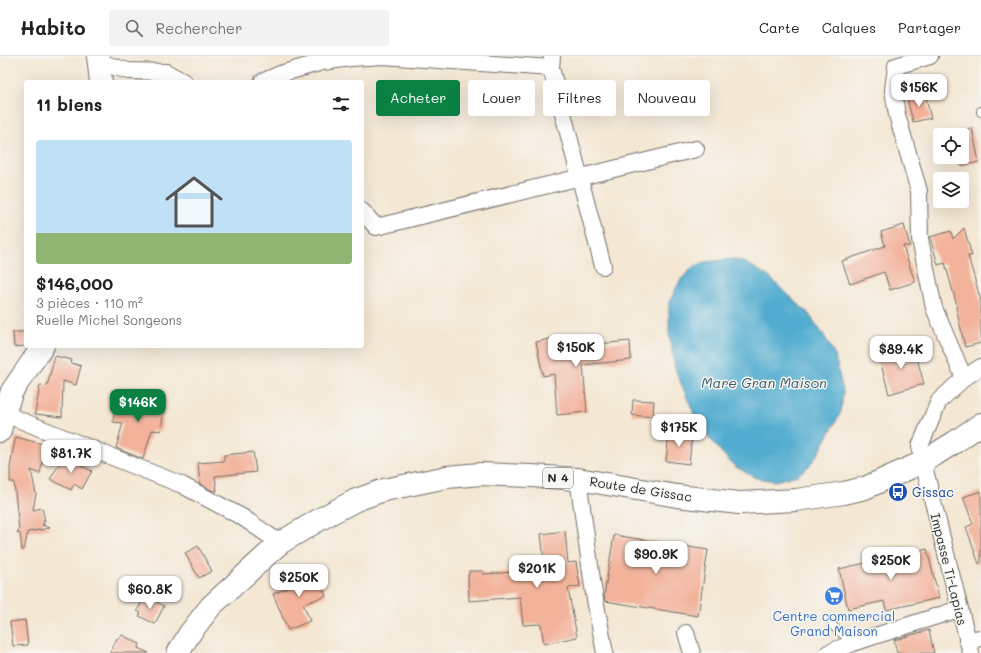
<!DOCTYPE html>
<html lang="fr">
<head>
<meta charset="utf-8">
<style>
	body { margin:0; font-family:Mali,sans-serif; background:#f2f2f2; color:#222; height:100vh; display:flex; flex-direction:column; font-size:15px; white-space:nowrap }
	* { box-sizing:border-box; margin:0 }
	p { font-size:13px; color:#767676 }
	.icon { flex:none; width:22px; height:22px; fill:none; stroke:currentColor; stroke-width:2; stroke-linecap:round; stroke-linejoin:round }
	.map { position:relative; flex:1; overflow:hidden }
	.details { position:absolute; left:24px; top:24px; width:340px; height:268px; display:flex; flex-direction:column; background:#fff; border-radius:4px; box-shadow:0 4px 16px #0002 }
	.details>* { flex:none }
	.hud { position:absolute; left:376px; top:24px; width:380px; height:36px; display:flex; gap:8px }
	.controls { position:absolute; left:933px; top:72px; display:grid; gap:8px }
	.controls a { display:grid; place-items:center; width:36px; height:36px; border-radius:4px; background:#fff; box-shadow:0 4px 16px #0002; font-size:20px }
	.price { position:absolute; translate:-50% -34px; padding:0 9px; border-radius:8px; background:#fff; color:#222; font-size:13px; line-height:26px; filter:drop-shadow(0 1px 2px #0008) }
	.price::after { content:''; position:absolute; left:50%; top:24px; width:12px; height:9px; margin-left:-6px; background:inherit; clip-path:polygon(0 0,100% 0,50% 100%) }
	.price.current { background:#0b8043; color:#fff }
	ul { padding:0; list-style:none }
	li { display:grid; align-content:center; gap:8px; height:212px; padding:0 12px }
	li+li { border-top:1px solid #e0e0e0 }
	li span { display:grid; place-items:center; height:124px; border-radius:4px; color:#555 }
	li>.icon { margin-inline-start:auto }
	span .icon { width:72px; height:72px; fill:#fffc; stroke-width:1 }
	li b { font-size:17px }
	h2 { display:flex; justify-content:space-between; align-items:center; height:48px; padding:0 12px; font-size:17px }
	.chip { padding:0 14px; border-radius:4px; background:#fff; box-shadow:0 4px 16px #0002; font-size:14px; line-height:36px }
	.chip.current { background:#0b8043; color:#fff }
	header { display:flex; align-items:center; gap:24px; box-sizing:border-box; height:56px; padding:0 20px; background:#fff; border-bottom:1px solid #e0e0e0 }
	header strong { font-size:19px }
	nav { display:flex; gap:22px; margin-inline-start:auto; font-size:14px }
	.search { width:280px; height:36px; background:#f2f2f2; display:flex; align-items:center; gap:10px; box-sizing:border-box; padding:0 14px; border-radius:4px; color:#767676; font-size:15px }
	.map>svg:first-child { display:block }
	.water { fill:#51accf; stroke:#3e6c7d }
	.building { fill:#f3b39b }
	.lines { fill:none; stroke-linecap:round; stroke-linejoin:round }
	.lane-casing { stroke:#716d66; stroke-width:10 }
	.street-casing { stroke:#716d66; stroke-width:18 }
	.secondary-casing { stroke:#716d66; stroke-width:24 }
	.primary-casing { stroke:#716d66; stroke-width:24 }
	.lane { stroke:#fff; stroke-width:8 }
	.street { stroke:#fff; stroke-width:16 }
	.secondary { stroke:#fff; stroke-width:22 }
	.primary { stroke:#fff; stroke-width:22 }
	.labels { text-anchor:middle; stroke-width:3; stroke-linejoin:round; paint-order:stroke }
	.shield { fill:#f6f6f2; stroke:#686867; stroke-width:1 }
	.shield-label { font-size:12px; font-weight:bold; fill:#2b2b2b }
	.street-label { font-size:13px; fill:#2b2b2b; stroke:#f6f6f2 }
	.transit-label { font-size:13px; fill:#164399; stroke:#f6f6f2; text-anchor:start }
	.shop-label { font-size:13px; fill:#366cbe; stroke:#f6f6f2 }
	.water-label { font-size:14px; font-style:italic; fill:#385864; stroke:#f6f6f2 }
</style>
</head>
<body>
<header>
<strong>Habito</strong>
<div class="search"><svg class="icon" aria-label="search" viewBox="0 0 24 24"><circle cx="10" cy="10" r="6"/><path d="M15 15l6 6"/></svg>Rechercher</div>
<nav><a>Carte</a><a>Calques</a><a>Partager</a></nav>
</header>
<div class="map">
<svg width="981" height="597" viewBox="0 0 981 597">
	<rect width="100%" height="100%" fill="#f6f6f2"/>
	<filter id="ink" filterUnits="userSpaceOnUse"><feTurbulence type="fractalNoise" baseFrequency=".025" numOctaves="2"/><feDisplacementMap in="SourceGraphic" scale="8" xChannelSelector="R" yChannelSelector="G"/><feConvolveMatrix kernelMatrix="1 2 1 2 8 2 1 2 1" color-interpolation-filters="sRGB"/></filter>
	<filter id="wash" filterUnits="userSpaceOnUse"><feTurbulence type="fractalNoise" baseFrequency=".012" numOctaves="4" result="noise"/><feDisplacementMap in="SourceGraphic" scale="16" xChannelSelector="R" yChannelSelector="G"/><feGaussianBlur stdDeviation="0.9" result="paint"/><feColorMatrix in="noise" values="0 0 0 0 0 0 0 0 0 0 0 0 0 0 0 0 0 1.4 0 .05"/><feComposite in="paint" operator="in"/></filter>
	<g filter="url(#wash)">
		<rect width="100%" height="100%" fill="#f4e7d3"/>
		<!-- water -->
		<path class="water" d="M 732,203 L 746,207 L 768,220 L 808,257 L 825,281 L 835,300 L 843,336 L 841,356 L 820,395 L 809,410 L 798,419 L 775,425 L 756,422 L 734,410 L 715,389 L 700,372 L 675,313 L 669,276 L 669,247 L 674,236 L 682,222 L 693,211 L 705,206 Z"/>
		<g id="blocks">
			<!-- building -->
			<g class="building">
				<path d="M 925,38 L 931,62 L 913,66 L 907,42 Z"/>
				<path d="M 972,72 L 979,106 L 961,110 L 959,101 L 962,101 L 962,79 L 955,79 L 954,76 Z"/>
				<path d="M 904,169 L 910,190 L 903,190 L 915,226 L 890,234 L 884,216 L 850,228 L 842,205 L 885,190 L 881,176 Z"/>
				<path d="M 964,172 L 972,200 L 968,200 L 981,245 L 981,287 L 965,291 L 956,251 L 957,250 L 945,207 L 938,209 L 930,181 L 951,175 L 953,183 Z"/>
				<path d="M 13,276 L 26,276 L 26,290 L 14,291 Z"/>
				<path d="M 558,281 L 560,288 L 587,285 L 587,289 L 630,285 L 631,304 L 583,309 L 587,356 L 557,359 L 554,318 L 543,320 L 536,286 Z"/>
				<path d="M 914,291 L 924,328 L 889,338 L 879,300 Z"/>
				<path d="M 55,300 L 72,304 L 71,307 L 81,310 L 76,329 L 63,325 L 62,361 L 35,358 L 40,329 L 47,330 Z"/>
				<path d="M 116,341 L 165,344 L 161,375 L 152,374 L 143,403 L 116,392 L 123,367 L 113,366 Z"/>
				<path d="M 633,344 L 654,345 L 653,361 L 632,359 Z"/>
				<path d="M 669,377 L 692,380 L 689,408 L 666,405 Z"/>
				<path d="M 16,381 L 46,389 L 40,418 L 31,414 L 36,438 L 33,454 L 42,452 L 45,465 L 43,465 L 44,469 L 42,469 L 50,472 L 28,476 L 24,494 L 22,494 L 20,477 L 17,478 L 19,474 L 14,426 L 10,426 L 10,412 L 13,393 Z"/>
				<path d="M 253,396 L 256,416 L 215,420 L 217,435 L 213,435 L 200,428 L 198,407 L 224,405 L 224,399 Z"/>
				<path d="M 64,401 L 92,415 L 82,433 L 74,428 L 71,434 L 50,423 Z"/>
				<path d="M 981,435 L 981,507 L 979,508 L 966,471 L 973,468 L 963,441 Z"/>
				<path d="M 565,475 L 568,507 L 576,506 L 580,530 L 568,532 L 577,581 L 544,588 L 541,568 L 523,569 L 520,541 L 469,545 L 468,519 L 469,519 L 469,515 L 483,515 L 483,518 L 532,515 L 530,506 L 544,504 L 541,478 Z"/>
				<path d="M 614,479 L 708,494 L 698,560 L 605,545 L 604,539 Z"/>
				<path d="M 198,490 L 212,515 L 199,522 L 185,497 Z"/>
				<path d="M 927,493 L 939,542 L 886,554 L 884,545 L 848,553 L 839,513 Z"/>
				<path d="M 315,512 L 326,540 L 303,548 L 310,565 L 288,574 L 273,538 L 295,529 L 292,521 Z"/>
				<path d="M 145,540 L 164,550 L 155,568 L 139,560 L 141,557 L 137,555 Z"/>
				<path d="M 25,564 L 28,589 L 13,590 L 10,566 Z"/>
				<path d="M 929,574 L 934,597 L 897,597 L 894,584 Z"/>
				<path d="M 122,579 L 140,588 L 138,592 L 149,597 L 110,597 L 117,582 L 119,583 Z"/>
			</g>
		</g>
	</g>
	<g filter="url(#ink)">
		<use href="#blocks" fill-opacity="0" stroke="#716d66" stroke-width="1"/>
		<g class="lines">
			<!-- lane casing -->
			<g class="lane-casing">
				<g id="lane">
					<path d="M 981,55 L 981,56"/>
					<path d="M 832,569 L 853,587"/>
				</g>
			</g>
			<!-- street casing -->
			<g class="street-casing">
				<g id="street">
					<path d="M 552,0 L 551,12 L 603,210"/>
					<path d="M 930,0 L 896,10 L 893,34 L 897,59 L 919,135 L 920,183 L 934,252 L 964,322"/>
					<path d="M 99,6 L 128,15 L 166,16 L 184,26"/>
					<path d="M 262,26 L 280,18 L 322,6 L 351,2 L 383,0 L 551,12"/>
					<path d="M 362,155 L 376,171 L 696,93"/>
					<path d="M 0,356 L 182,429 L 242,461 L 280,487"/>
					<path d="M 578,423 L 594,538 L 605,597"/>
					<path d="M 686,577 L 692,597"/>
					<path d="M 967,584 L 981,582"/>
					<path d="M 828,597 L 853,587 L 959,553"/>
					<path d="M 971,597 L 923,406 L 920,390 L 939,345 L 964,322 L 981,311"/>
				</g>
			</g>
			<!-- secondary casing -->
			<g class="secondary-casing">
				<g id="secondary">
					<path d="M 98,0 L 101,26"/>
					<path d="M 0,375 L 4,358 L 12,335 L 43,290"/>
				</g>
			</g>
			<!-- primary casing -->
			<g class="primary-casing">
				<path id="primary" d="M 178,597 L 190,577 L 211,550 L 280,487 L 322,462 L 356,444 L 384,434 L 447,421 L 480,418 L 531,420 L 578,423 L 677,440 L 739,447 L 796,444 L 844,437 L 865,432 L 923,406 L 955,386 L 981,368"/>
			</g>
			<!-- lane -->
			<use href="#lane" class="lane"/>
			<!-- street -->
			<use href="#street" class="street"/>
			<!-- secondary -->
			<use href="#secondary" class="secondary"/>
			<!-- primary -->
			<use href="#primary" class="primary"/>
		</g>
	</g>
	<!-- icons -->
	<defs>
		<g id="bus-disc" transform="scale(1)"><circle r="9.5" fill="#1a4fb4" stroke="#f6f6f2"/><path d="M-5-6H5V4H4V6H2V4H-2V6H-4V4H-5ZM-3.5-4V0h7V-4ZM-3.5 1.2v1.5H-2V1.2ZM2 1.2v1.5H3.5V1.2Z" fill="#fff"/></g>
		<g id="supermarket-disc" transform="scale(1)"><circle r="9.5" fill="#3f7fe0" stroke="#f6f6f2"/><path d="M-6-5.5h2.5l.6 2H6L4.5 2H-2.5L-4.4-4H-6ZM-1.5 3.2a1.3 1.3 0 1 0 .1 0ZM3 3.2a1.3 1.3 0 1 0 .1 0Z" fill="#fff"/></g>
	</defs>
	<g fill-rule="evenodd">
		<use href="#bus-disc" x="898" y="436"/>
		<use href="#supermarket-disc" x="834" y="540"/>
	</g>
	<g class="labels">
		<!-- shield labels -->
		<rect class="shield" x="543" y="412" width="30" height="20" rx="3"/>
		<g class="shield-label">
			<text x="558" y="426">N 4</text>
		</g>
		<!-- street labels -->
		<g class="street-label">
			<text transform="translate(641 433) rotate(9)" y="5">Route de Gissac</text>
			<text transform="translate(949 513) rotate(76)" y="5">Impasse Ti-Lapias</text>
		</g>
		<!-- transit labels -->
		<g class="transit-label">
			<text x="912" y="441">Gissac</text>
		</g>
		<!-- shop labels -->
		<g class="shop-label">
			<text x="834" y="565">Centre commercial<tspan x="834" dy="15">Grand Maison</tspan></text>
		</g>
		<!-- water labels -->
		<g class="water-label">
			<text x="764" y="332">Mare Gran Maison</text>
		</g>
	</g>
</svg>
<div class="controls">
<a><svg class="icon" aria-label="locate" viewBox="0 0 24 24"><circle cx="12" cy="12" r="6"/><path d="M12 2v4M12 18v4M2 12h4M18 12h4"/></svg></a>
<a><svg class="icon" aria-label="layers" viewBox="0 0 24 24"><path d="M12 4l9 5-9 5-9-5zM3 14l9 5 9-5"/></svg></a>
</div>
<b class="price" style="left:919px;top:52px">$156K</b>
<b class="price" style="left:576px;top:312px">$150K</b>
<b class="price" style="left:901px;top:314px">$89.4K</b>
<b class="price current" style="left:138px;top:367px">$146K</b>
<b class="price" style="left:679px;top:392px">$175K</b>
<b class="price" style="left:71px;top:418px">$81.7K</b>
<b class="price" style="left:656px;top:519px">$90.9K</b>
<b class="price" style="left:891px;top:525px">$250K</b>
<b class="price" style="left:537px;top:533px">$201K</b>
<b class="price" style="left:299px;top:542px">$250K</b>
<b class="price" style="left:150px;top:554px">$60.8K</b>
<div class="hud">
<a class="chip current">Acheter</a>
<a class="chip">Louer</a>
<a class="chip">Filtres</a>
<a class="chip">Nouveau</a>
</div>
<section class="details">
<h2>11 biens<svg class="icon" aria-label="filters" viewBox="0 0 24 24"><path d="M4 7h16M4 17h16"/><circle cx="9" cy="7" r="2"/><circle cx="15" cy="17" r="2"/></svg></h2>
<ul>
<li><span style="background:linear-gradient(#bfe0f5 75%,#8fb573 0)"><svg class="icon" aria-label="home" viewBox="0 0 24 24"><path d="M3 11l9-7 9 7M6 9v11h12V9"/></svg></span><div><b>$146,000</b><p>3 pièces · 110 m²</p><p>Ruelle Michel Songeons</p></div></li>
</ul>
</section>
</div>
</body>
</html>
